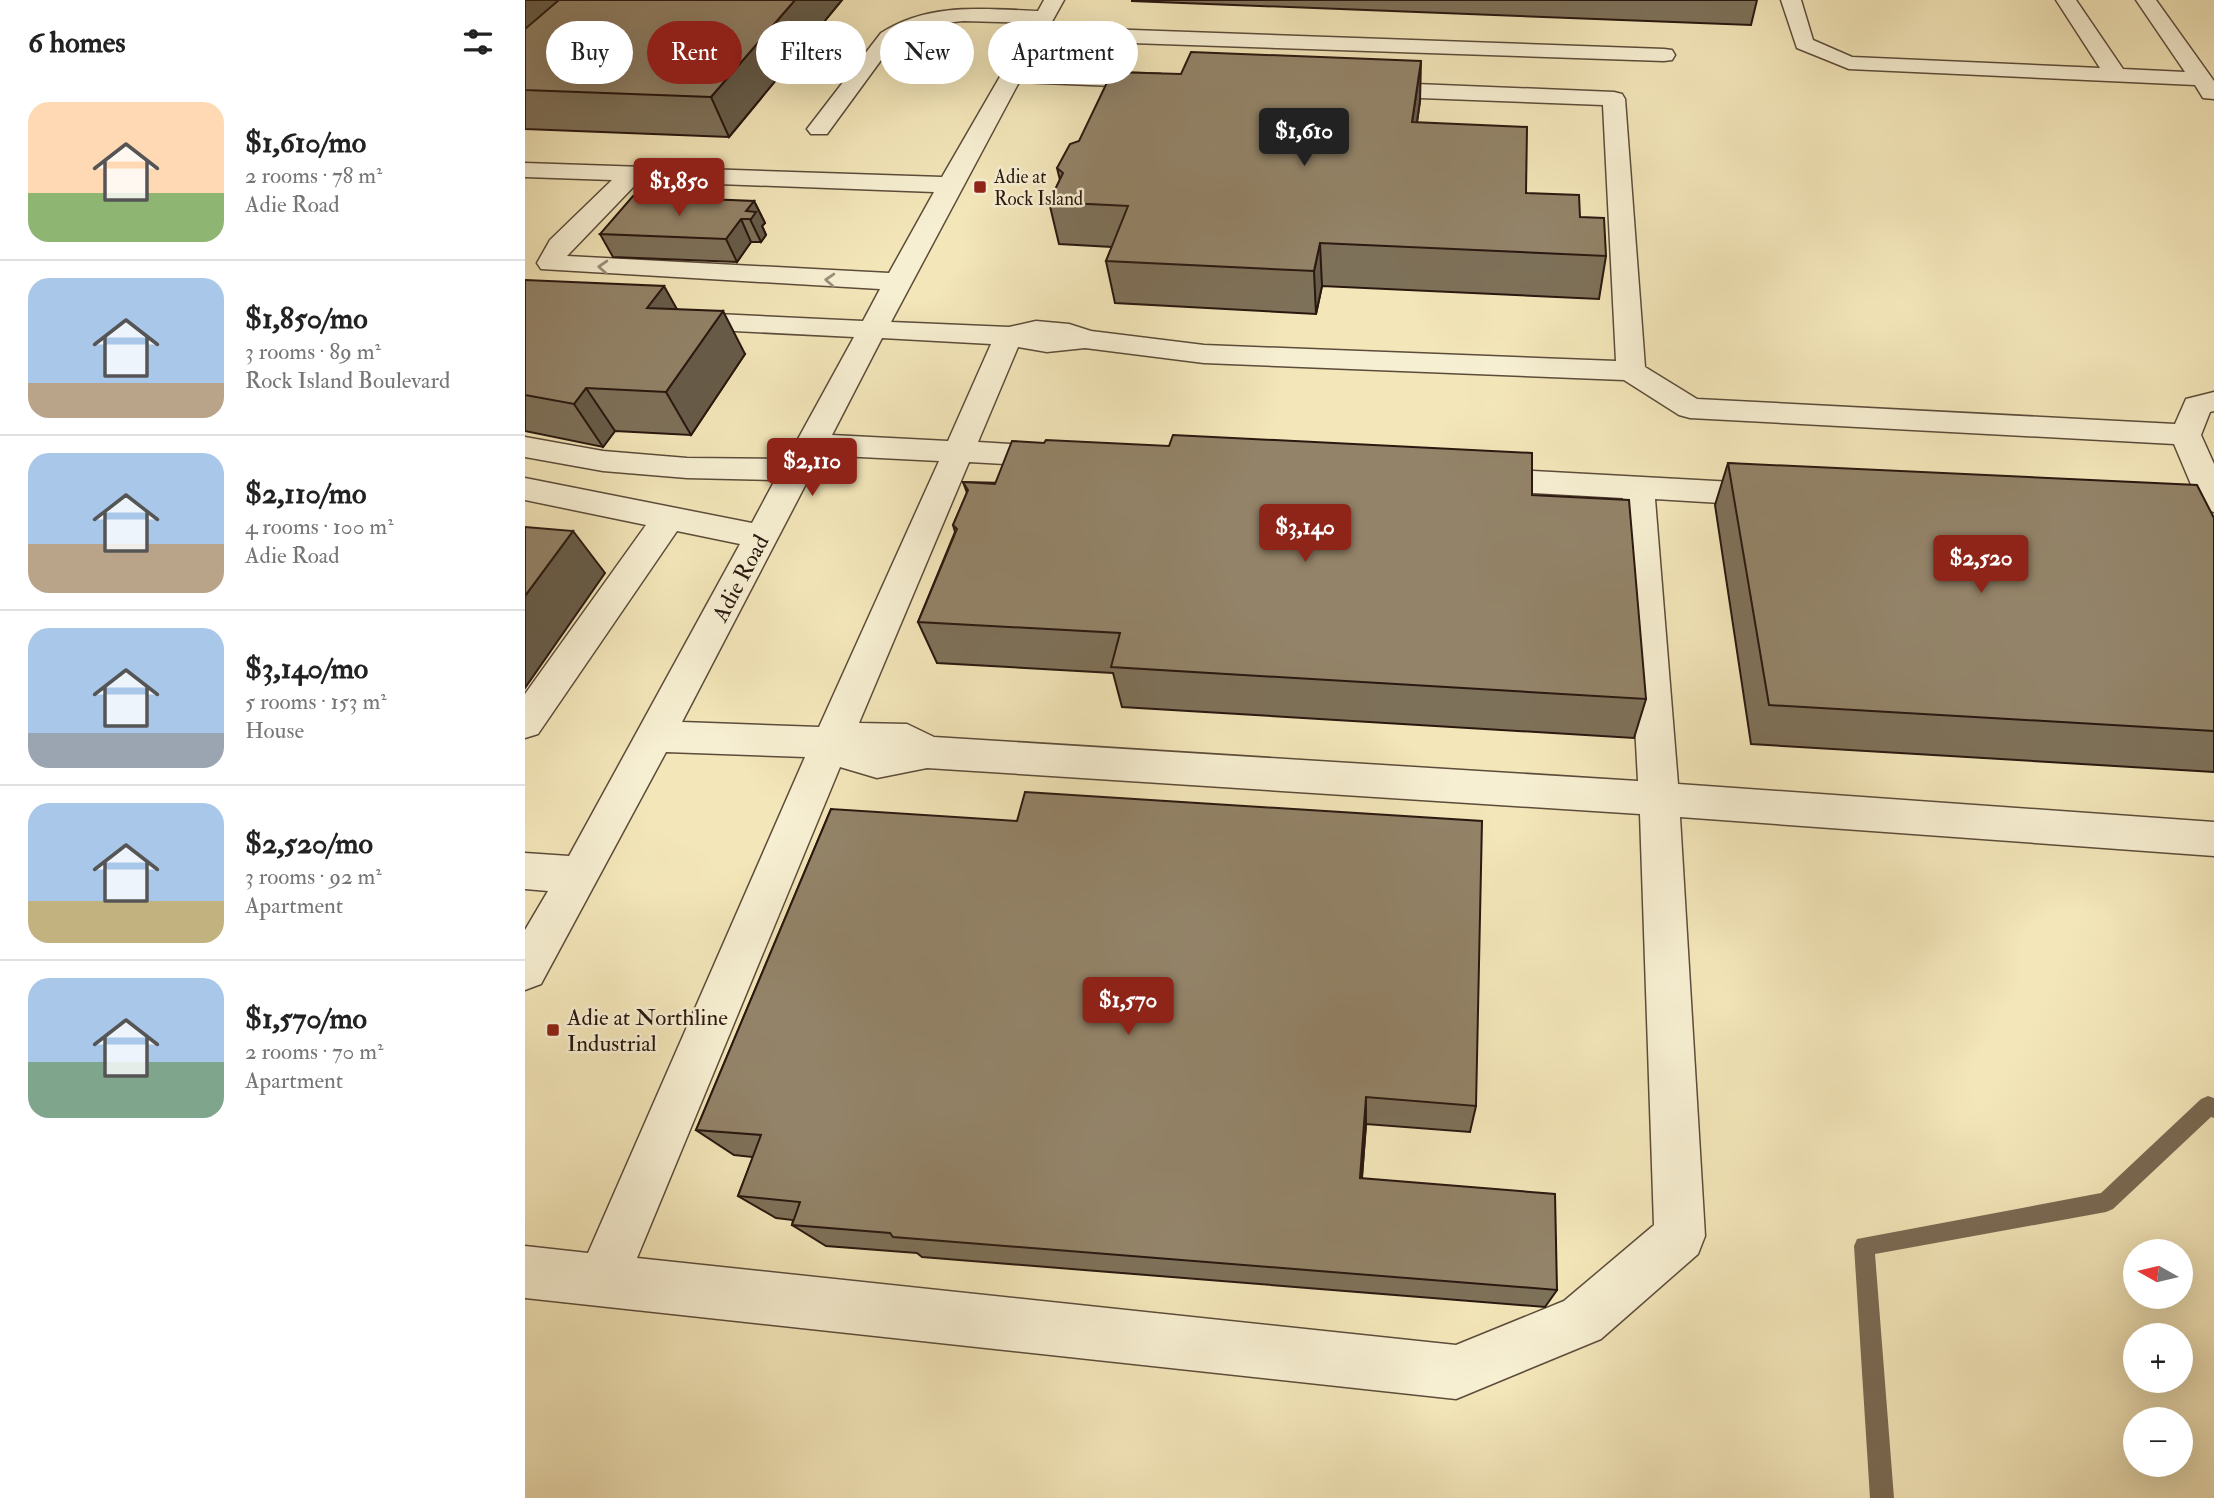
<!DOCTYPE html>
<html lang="en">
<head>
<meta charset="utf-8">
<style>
	body { margin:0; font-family:"IM FELL Double Pica",serif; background:#f6f6f6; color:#222; height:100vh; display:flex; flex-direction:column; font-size:26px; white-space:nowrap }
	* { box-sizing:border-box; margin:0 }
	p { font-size:23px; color:#767676 }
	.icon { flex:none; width:38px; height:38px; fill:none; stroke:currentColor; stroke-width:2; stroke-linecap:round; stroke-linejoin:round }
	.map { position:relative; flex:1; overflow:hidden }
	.drawer { display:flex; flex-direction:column; background:#fff; width:525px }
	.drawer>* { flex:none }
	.banner { position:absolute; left:21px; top:21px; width:665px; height:63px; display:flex; gap:14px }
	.needle { width:46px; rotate:278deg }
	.fabs { position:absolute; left:1598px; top:1239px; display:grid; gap:14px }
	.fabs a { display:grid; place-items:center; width:70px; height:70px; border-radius:50%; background:#fff; box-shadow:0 7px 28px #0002; font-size:35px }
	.price { position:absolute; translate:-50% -60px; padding:0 16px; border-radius:7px; background:#8f2418; color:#fff; font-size:23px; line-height:46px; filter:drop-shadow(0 2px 4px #0008) }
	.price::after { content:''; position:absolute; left:50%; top:42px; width:21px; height:16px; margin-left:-10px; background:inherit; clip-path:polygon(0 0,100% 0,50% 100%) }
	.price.on { background:#222; color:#fff }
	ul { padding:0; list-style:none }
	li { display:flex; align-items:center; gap:21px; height:175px; padding:0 28px }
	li+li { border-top:2px solid #e0e0e0 }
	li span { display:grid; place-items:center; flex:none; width:196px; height:140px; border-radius:21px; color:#555 }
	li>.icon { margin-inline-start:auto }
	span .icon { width:84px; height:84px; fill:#fffc; stroke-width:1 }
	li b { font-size:30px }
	h2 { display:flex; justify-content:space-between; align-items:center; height:84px; padding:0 28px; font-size:30px }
	.tag { padding:0 24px; border-radius:32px; background:#fff; box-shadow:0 7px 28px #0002; font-size:24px; line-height:63px }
	.tag.on { background:#8f2418; color:#fff }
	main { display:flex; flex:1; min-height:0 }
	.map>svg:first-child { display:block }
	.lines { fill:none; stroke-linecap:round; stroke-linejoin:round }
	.stream { fill:#7a6a53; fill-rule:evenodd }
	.minor-casing { stroke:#5c4c3a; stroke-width:3 }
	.minor { fill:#f7efd2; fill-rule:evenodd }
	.wall { fill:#7e7159; stroke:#2a1810; stroke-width:2 }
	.shaded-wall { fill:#675c49; stroke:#2a1810; stroke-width:2 }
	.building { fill:#938368; stroke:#2a1810; stroke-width:2 }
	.oneway { stroke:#9b8e7b }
	.poi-dot { fill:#8f2418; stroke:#f7efd2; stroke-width:2.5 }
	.labels { text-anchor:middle; stroke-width:5; stroke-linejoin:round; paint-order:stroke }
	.far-poi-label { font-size:19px; fill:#2a1810; stroke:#f7efd2; text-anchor:start }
	.street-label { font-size:23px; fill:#2a1810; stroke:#f7efd2 }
	.poi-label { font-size:23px; fill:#2a1810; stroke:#f7efd2; text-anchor:start }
</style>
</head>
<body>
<main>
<section class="drawer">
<h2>6 homes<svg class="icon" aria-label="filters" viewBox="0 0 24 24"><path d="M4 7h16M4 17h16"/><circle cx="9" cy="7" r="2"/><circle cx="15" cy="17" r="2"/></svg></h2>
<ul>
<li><span style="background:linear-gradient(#ffd9b3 65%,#8fb573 0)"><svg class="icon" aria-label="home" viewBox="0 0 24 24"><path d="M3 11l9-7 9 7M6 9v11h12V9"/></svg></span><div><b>$1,610/mo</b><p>2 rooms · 78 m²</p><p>Adie Road</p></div></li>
<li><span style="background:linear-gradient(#a9c7e8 75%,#b9a48a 0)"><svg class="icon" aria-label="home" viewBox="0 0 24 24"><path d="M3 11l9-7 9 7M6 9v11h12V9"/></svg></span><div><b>$1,850/mo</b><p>3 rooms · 89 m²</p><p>Rock Island Boulevard</p></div></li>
<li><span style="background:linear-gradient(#a9c7e8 65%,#b9a48a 0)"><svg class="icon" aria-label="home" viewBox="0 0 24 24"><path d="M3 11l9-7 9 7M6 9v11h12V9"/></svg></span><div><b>$2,110/mo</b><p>4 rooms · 100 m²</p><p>Adie Road</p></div></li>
<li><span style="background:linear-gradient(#a9c7e8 75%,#9aa5b1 0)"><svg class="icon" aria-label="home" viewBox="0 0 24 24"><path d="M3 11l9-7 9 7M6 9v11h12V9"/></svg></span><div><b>$3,140/mo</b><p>5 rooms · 153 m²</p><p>House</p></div></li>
<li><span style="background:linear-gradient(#a9c7e8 70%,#c2b280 0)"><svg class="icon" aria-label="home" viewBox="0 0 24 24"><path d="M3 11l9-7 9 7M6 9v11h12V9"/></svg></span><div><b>$2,520/mo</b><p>3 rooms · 92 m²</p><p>Apartment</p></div></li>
<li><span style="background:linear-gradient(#a9c7e8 60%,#7fa58c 0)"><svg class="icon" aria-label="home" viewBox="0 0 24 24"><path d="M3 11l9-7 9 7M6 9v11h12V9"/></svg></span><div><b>$1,570/mo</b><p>2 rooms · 70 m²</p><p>Apartment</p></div></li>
</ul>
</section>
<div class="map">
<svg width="1689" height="1498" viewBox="0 0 1689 1498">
	<rect width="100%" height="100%" fill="#f3e6b9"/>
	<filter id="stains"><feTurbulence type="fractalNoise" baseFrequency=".00286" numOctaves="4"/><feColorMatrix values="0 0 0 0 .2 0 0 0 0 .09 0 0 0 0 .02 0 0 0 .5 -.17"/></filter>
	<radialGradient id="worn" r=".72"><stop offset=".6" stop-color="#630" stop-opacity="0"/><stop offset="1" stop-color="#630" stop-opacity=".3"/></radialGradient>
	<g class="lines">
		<!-- stream -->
		<path class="stream" d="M 1683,1096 L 1689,1098 L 1689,1118 L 1686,1117 L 1588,1209 L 1581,1212 L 1350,1254 L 1369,1498 L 1345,1498 L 1329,1246 L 1332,1239 L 1576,1193 L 1676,1099 Z"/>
		<!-- minor casing -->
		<g class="minor-casing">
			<g id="minor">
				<path d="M 519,0 L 539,0 L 524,27 L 1139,49 L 1147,50 L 1150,55 L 1147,60 L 1139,61 L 517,40 L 501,69 L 635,74 L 643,76 L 646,81 L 643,86 L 635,88 L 494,82 L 366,322 L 484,327 L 511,321 L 544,324 L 566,331 L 679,345 L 1091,361 L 1078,105 L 842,96 L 834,94 L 831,89 L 834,84 L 842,82 L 1089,92 L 1097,94 L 1100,99 L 1120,367 L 1172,399 L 1650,424 L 1661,399 L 1689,392 L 1689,411 L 1685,412 L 1676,435 L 1689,464 L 1689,512 L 1678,509 L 1673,501 L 1649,444 L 1165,418 L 1154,415 L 1099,380 L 679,363 L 560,348 L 522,352 L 493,347 L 453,442 L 536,447 L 547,450 L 552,457 L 547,464 L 536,467 L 444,462 L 334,723 L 382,724 L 409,737 L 1113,781 L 1098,498 L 956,490 L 945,487 L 940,479 L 945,471 L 956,468 L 1245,484 L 1256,487 L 1261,495 L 1256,503 L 1245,506 L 1130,499 L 1153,784 L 1689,822 L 1689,856 L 1155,817 L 1180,1236 L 1173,1254 L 1076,1339 L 931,1399 L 0,1298 L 0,1246 L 63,1253 L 280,757 L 141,752 L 16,984 L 0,990 L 0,930 L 23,891 L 0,889 L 0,853 L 44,856 L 215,544 L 152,531 L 13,734 L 0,738 L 0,694 L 121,525 L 0,500 L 0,478 L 227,523 L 250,480 L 162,478 L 78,471 L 0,457 L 0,437 L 78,451 L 162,458 L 262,459 L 329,337 L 150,328 L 140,326 L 136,320 L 140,314 L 150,312 L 338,321 L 355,289 L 16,269 L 12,263 L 25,240 L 87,180 L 0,177 L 0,163 L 417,177 L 506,23 L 438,21 L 403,25 L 387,31 L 370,41 L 302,134 L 286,134 L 282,129 L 356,33 C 404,2 458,9 513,11 ZM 114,181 L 409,192 L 364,273 L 42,256 ZM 357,338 L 466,344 L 423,441 L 307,435 ZM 296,455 L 414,461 L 294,727 L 157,722 ZM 315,767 L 352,778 L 402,768 L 1115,814 L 1129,1225 L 1039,1301 L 931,1345 L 112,1258 Z"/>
				<path d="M 1256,0 L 1276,0 L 1288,40 L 1327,57 L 1575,68 L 1531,0 L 1551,0 L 1598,69 L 1660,72 L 1611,0 L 1631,0 L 1689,81 L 1689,99 L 1678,98 L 1670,85 L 1324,69 L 1272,48 Z"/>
			</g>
		</g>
		<!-- minor -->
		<use href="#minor" class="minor"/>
	</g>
	<!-- wall -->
	<g class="wall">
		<path d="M 0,0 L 317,0 L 204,137 L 0,129 Z"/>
		<path d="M 607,0 L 1232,0 L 1226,25 L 607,1 Z"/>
		<path d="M 895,101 L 892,122 L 1001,193 L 1055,217 L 1081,256 L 1074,299 L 797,286 L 791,314 L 590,303 L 581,261 L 587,247 L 534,244 L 524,202 L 535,180 L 532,168 Z"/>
		<path d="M 229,201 L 240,223 L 237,226 L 241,235 L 236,242 L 226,242 L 212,262 L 88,257 L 75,234 Z"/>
		<path d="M 0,280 L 152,309 L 220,354 L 166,435 L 90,431 L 78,447 L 0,431 Z"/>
		<path d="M 1203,463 L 1689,518 L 1689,772 L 1226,744 L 1190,505 Z"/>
		<path d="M 438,482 L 1007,495 L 1121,699 L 1109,738 L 597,707 L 588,673 L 412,663 L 393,622 L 430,532 L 428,525 L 442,493 Z"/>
		<path d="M 306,809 L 951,1106 L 945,1132 L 841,1124 L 837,1178 L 1032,1290 L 1020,1307 L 397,1257 L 392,1253 L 301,1246 L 267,1225 L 268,1220 L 251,1218 L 213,1196 L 228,1157 L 209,1155 L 171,1130 Z"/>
	</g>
	<!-- shaded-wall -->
	<g class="shaded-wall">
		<path d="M 0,0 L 49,0 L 0,42 Z"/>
		<path d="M 270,0 L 317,0 L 204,137 L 186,97 Z"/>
		<path d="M 896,61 L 895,101 L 886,163 L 887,122 Z"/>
		<path d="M 229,201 L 240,223 L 237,226 L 241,235 L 236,242 L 221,211 Z"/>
		<path d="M 216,219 L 226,242 L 212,262 L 201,239 Z"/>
		<path d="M 795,243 L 797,286 L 791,314 L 789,271 Z"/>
		<path d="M 139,286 L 163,329 L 122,308 Z"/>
		<path d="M 198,311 L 220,354 L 166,435 L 141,392 Z"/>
		<path d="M 61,388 L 90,431 L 78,447 L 49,404 Z"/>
		<path d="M 48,531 L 80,573 L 0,688 L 0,596 Z"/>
		<path d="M 841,1097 L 841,1124 L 835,1201 L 835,1178 Z"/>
	</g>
	<!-- building -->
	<g class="building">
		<path d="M 34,0 L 270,0 L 186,97 L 0,90 L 0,29 Z"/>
		<path d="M 666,52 L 896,61 L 887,122 L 1002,127 L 1001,193 L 1054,195 L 1055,217 L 1079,218 L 1081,256 L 795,243 L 789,271 L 581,261 L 603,206 L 524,202 L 538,173 L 532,168 L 545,144 L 554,141 L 587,72 L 656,74 Z"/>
		<path d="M 108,196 L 229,201 L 221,211 L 231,212 L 226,219 L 216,219 L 201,239 L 75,234 Z"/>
		<path d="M 0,280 L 139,286 L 122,308 L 198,311 L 141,392 L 61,388 L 49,404 L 0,395 Z"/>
		<path d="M 648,435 L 1007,453 L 1007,495 L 1104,500 L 1121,699 L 586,667 L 595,633 L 393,622 L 432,529 L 428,525 L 443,490 L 438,482 L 470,484 L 487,441 L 519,443 L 521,440 L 644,446 Z"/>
		<path d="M 1203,463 L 1672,485 L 1689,518 L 1689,731 L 1244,705 Z"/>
		<path d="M 0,527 L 48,531 L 0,596 Z"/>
		<path d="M 500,792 L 957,821 L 951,1106 L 841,1097 L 835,1178 L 1030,1194 L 1032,1290 L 368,1237 L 365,1233 L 267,1225 L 275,1202 L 213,1196 L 236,1135 L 171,1130 L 306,809 L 492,821 Z"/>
	</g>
	<!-- one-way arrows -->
	<defs><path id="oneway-chevron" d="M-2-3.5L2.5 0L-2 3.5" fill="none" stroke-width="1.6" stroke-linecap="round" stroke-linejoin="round" transform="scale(1.75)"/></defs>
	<g class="oneway">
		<use href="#oneway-chevron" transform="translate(78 267) rotate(-177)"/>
		<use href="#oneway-chevron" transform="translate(305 280) rotate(-177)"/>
	</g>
	<!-- markers -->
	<g class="poi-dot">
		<rect x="448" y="180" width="14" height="14" rx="3.5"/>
		<rect x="21" y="1023" width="14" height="14" rx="3.5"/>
	</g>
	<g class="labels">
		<!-- far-poi labels -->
		<g class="far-poi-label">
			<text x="469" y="183">Adie at<tspan x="469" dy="22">Rock Island</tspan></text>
		</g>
		<!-- street labels -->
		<g class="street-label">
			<text transform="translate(215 578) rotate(-62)" y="8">Adie Road</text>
		</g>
		<!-- poi labels -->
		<g class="poi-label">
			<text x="42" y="1025">Adie at Northline<tspan x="42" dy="26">Industrial</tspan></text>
		</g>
	</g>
	<rect width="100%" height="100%" filter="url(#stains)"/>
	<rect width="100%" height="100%" fill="url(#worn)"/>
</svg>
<div class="fabs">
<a><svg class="needle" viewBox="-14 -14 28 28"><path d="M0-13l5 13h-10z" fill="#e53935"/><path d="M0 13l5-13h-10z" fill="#767676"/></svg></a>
<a>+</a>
<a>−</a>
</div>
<b class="price on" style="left:779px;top:168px">$1,610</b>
<b class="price" style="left:154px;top:218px">$1,850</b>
<b class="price" style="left:287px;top:498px">$2,110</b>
<b class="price" style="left:780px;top:564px">$3,140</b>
<b class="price" style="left:1456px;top:595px">$2,520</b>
<b class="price" style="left:603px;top:1037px">$1,570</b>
<div class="banner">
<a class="tag">Buy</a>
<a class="tag on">Rent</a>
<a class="tag">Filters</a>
<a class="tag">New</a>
<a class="tag">Apartment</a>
</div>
</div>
</main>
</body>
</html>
